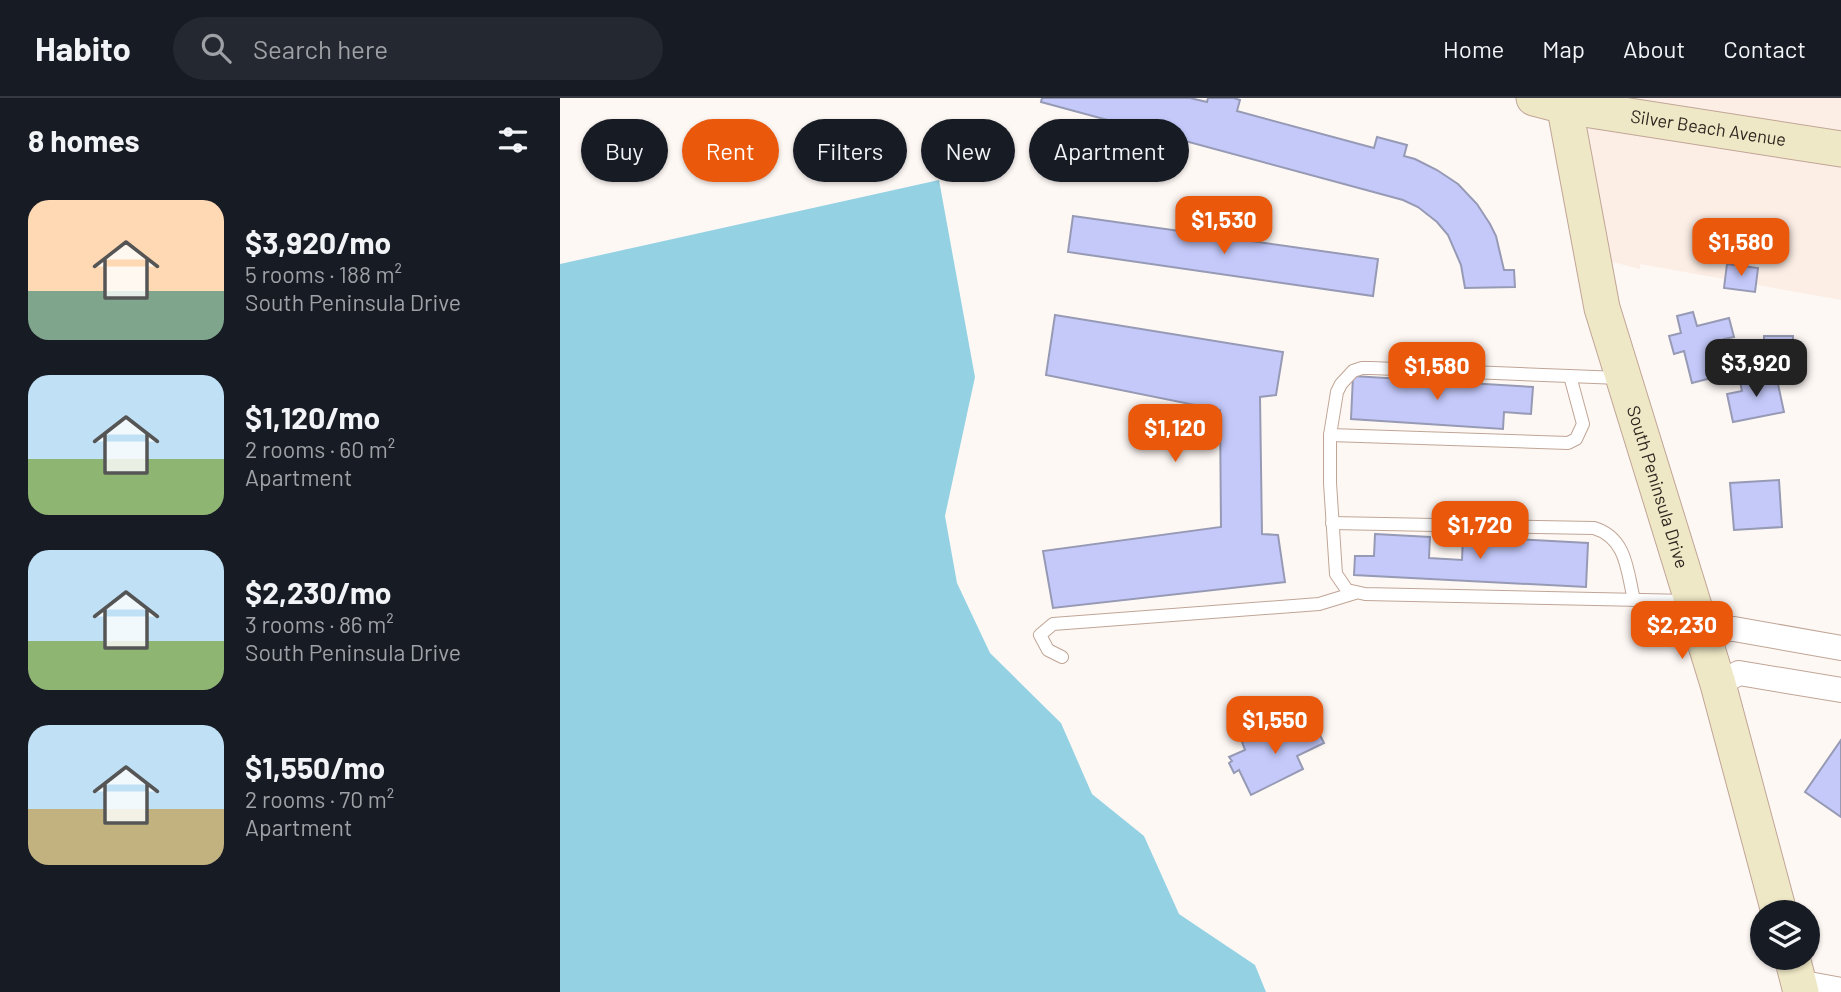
<!DOCTYPE html>
<html lang="en">
<head>
<meta charset="utf-8">
<style>
	body { margin:0; font-family:Barlow,sans-serif; background:#242831; color:#f1f3f6; height:100vh; display:flex; flex-direction:column; font-size:26px; white-space:nowrap }
	* { box-sizing:border-box; margin:0 }
	p { font-size:23px; color:#9ea1a6 }
	.icon { flex:none; width:38px; height:38px; fill:none; stroke:currentColor; stroke-width:2; stroke-linecap:round; stroke-linejoin:round }
	.map { position:relative; flex:1; overflow:hidden }
	.side { display:flex; flex-direction:column; background:#171b24; width:560px }
	.side>* { flex:none }
	.top-card { position:absolute; left:21px; top:21px; width:665px; height:63px; display:flex; gap:14px }
	.buttons { position:absolute; left:1190px; top:802px; display:grid; gap:14px }
	.buttons a { display:grid; place-items:center; width:70px; height:70px; border-radius:50%; background:#171b24; box-shadow:0 2px 5px #0004; font-size:35px }
	.price { position:absolute; translate:-50% -60px; padding:0 16px; border-radius:14px; background:#ea580c; color:#fff; font-size:23px; line-height:46px; filter:drop-shadow(0 2px 4px #0008) }
	.price::after { content:''; position:absolute; left:50%; top:42px; width:21px; height:16px; margin-left:-10px; background:inherit; clip-path:polygon(0 0,100% 0,50% 100%) }
	.price.current { background:#222; color:#fff }
	ul { padding:0; list-style:none }
	li { display:flex; align-items:center; gap:21px; height:175px; padding:0 28px }
	li span { display:grid; place-items:center; flex:none; width:196px; height:140px; border-radius:21px; color:#555 }
	li>.icon { margin-inline-start:auto }
	span .icon { width:84px; height:84px; fill:#fffc; stroke-width:1 }
	li b { font-size:30px }
	h2 { display:flex; justify-content:space-between; align-items:center; height:84px; padding:0 28px; font-size:30px }
	.tag { padding:0 24px; border-radius:32px; background:#171b24; box-shadow:0 2px 5px #0004; font-size:24px; line-height:63px }
	.tag.current { background:#ea580c; color:#fff }
	header { display:flex; align-items:center; gap:42px; box-sizing:border-box; height:98px; padding:0 35px; background:#171b24; border-bottom:2px solid #363941 }
	header strong { font-size:33px }
	nav { display:flex; gap:38px; margin-inline-start:auto; font-size:24px }
	.search { width:490px; height:63px; background:#242831; display:flex; align-items:center; gap:18px; box-sizing:border-box; padding:0 24px; border-radius:38px; color:#9ea1a6; font-size:26px }
	main { display:flex; flex:1; min-height:0 }
	.map>svg:first-child { display:block }
	.built { fill:#fceee5 }
	.water { fill:#94d2e3 }
	.pier { fill:#fef8f5 }
	.building { fill:#c4c9fa; stroke:#979ab4; stroke-width:2 }
	.lines { fill:none; stroke-linecap:round; stroke-linejoin:round }
	.lane-casing { stroke:#c0a596; stroke-width:14 }
	.street-casing { stroke:#c0a596; stroke-width:26 }
	.secondary-casing { stroke:#c0a596; stroke-width:37 }
	.lane { stroke:#fff; stroke-width:12 }
	.street { stroke:#fff; stroke-width:24 }
	.secondary { stroke:#efe8c6; stroke-width:35 }
	.labels { text-anchor:middle; stroke-width:7; stroke-linejoin:round; paint-order:stroke }
	.street-label { font-size:18px; fill:#312620; stroke:#fef8f5 }
</style>
</head>
<body>
<header>
<strong>Habito</strong>
<div class="search"><svg class="icon" aria-label="search" viewBox="0 0 24 24"><circle cx="10" cy="10" r="6"/><path d="M15 15l6 6"/></svg>Search here</div>
<nav><a>Home</a><a>Map</a><a>About</a><a>Contact</a></nav>
</header>
<main>
<section class="side">
<h2>8 homes<svg class="icon" aria-label="filters" viewBox="0 0 24 24"><path d="M4 7h16M4 17h16"/><circle cx="9" cy="7" r="2"/><circle cx="15" cy="17" r="2"/></svg></h2>
<ul>
<li><span style="background:linear-gradient(#ffd9b3 65%,#7fa58c 0)"><svg class="icon" aria-label="home" viewBox="0 0 24 24"><path d="M3 11l9-7 9 7M6 9v11h12V9"/></svg></span><div><b>$3,920/mo</b><p>5 rooms · 188 m²</p><p>South Peninsula Drive</p></div></li>
<li><span style="background:linear-gradient(#bfe0f5 60%,#8fb573 0)"><svg class="icon" aria-label="home" viewBox="0 0 24 24"><path d="M3 11l9-7 9 7M6 9v11h12V9"/></svg></span><div><b>$1,120/mo</b><p>2 rooms · 60 m²</p><p>Apartment</p></div></li>
<li><span style="background:linear-gradient(#bfe0f5 65%,#8fb573 0)"><svg class="icon" aria-label="home" viewBox="0 0 24 24"><path d="M3 11l9-7 9 7M6 9v11h12V9"/></svg></span><div><b>$2,230/mo</b><p>3 rooms · 86 m²</p><p>South Peninsula Drive</p></div></li>
<li><span style="background:linear-gradient(#bfe0f5 60%,#c2b280 0)"><svg class="icon" aria-label="home" viewBox="0 0 24 24"><path d="M3 11l9-7 9 7M6 9v11h12V9"/></svg></span><div><b>$1,550/mo</b><p>2 rooms · 70 m²</p><p>Apartment</p></div></li>
</ul>
</section>
<div class="map">
<svg width="1281" height="894" viewBox="0 0 1281 894">
	<rect width="100%" height="100%" fill="#fef8f5"/>
	<!-- built -->
	<g class="built">
		<path d="M 1035,0 L 1281,0 L 1281,39 Z"/>
		<path d="M 1019,22 L 1281,64 L 1281,202 L 1080,166 L 1080,171 L 1045,162 Z"/>
	</g>
	<!-- water -->
	<path class="water" d="M 0,0 L 374,0 L 379,82 L 415,279 L 385,418 L 397,485 L 430,555 L 501,625 L 532,696 L 584,738 L 619,816 L 695,867 L 706,894 L 0,894 Z"/>
	<!-- pier -->
	<path class="pier" d="M 0,0 L 378,0 L 379,82 L 0,166 Z"/>
	<!-- building -->
	<g class="building">
		<path d="M 482,0 L 630,0 L 647,4 L 648,0 L 674,0 L 680,2 L 677,13 L 814,50 L 817,39 L 847,47 L 844,58 L 855,61 L 877,72 L 898,86 L 917,106 L 930,126 L 936,138 L 944,172 L 954,172 L 955,189 L 905,190 L 901,167 L 888,137 L 877,124 L 858,109 L 843,102 L 481,4 Z"/>
		<path d="M 513,118 L 818,161 L 813,198 L 508,154 Z"/>
		<path d="M 1167,166 L 1198,170 L 1195,194 L 1164,190 Z"/>
		<path d="M 1133,214 L 1137,228 L 1169,220 L 1174,239 L 1164,241 L 1169,258 L 1151,263 L 1155,279 L 1132,285 L 1124,253 L 1114,256 L 1109,238 L 1121,235 L 1117,218 Z"/>
		<path d="M 495,217 L 723,254 L 716,297 L 700,299 L 702,436 L 718,437 L 725,484 L 493,510 L 483,453 L 661,429 L 660,312 L 486,277 Z"/>
		<path d="M 1204,238 L 1233,238 L 1232,275 L 1210,274 L 1211,262 L 1204,262 Z"/>
		<path d="M 1216,277 L 1224,314 L 1173,324 L 1167,296 L 1182,293 L 1180,284 Z"/>
		<path d="M 793,278 L 973,289 L 971,316 L 944,314 L 943,331 L 791,321 Z"/>
		<path d="M 1219,382 L 1222,429 L 1174,432 L 1170,385 Z"/>
		<path d="M 815,436 L 870,439 L 869,460 L 902,462 L 903,438 L 1028,445 L 1026,489 L 794,477 L 795,458 L 814,458 Z"/>
		<path d="M 752,621 L 764,645 L 737,658 L 743,671 L 691,697 L 679,672 L 674,675 L 669,665 L 672,663 L 669,659 L 685,652 L 682,644 L 703,634 L 706,641 Z"/>
		<path d="M 1281,642 L 1281,719 L 1245,694 Z"/>
	</g>
	<g class="lines">
		<!-- lane casing -->
		<g class="lane-casing">
			<g id="lane">
				<path d="M 1060,280 L 811,270 L 802,270 L 793,273 L 781,286 L 777,294 L 770,337 L 770,385 L 776,476 L 787,492 L 805,496 L 1129,503"/>
				<path d="M 770,337 L 1008,345 L 1016,341 L 1023,326 L 1010,278"/>
				<path d="M 772,425 L 1034,430 C 1067,440 1067,473 1074,502"/>
				<path d="M 502,559 L 488,552 L 480,537 L 493,526 L 759,506 L 795,495"/>
			</g>
		</g>
		<!-- street casing -->
		<g class="street-casing">
			<g id="street">
				<path d="M 1141,531 L 1174,531 L 1281,550"/>
				<path d="M 1158,586 L 1179,575 L 1281,592"/>
				<path d="M 1238,884 L 1281,892"/>
			</g>
		</g>
		<!-- secondary casing -->
		<g class="secondary-casing">
			<g id="secondary">
				<path id="s1" d="M 974,0 L 1005,8 L 1281,51"/>
				<path id="s2" d="M 1003,0 L 1042,210 L 1158,586 L 1219,814"/>
				<path d="M 1232,859 L 1241,894"/>
			</g>
		</g>
		<!-- lane -->
		<use href="#lane" class="lane"/>
		<!-- street -->
		<use href="#street" class="street"/>
		<!-- secondary -->
		<use href="#secondary" class="secondary"/>
	</g>
	<g class="labels">
		<!-- street labels -->
		<g class="street-label">
			<text dy="6" stroke="none"><textPath href="#s1" startOffset="177">Silver Beach Avenue</textPath></text>
			<text dy="6" stroke="none"><textPath href="#s2" startOffset="401">South Peninsula Drive</textPath></text>
		</g>
	</g>
</svg>
<div class="buttons">
<a><svg class="icon" aria-label="layers" viewBox="0 0 24 24"><path d="M12 4l9 5-9 5-9-5zM3 14l9 5 9-5"/></svg></a>
</div>
<b class="price" style="left:664px;top:158px">$1,530</b>
<b class="price" style="left:1181px;top:180px">$1,580</b>
<b class="price current" style="left:1196px;top:301px">$3,920</b>
<b class="price" style="left:877px;top:304px">$1,580</b>
<b class="price" style="left:615px;top:366px">$1,120</b>
<b class="price" style="left:920px;top:463px">$1,720</b>
<b class="price" style="left:1122px;top:563px">$2,230</b>
<b class="price" style="left:715px;top:658px">$1,550</b>
<div class="top-card">
<a class="tag">Buy</a>
<a class="tag current">Rent</a>
<a class="tag">Filters</a>
<a class="tag">New</a>
<a class="tag">Apartment</a>
</div>
</div>
</main>
</body>
</html>
